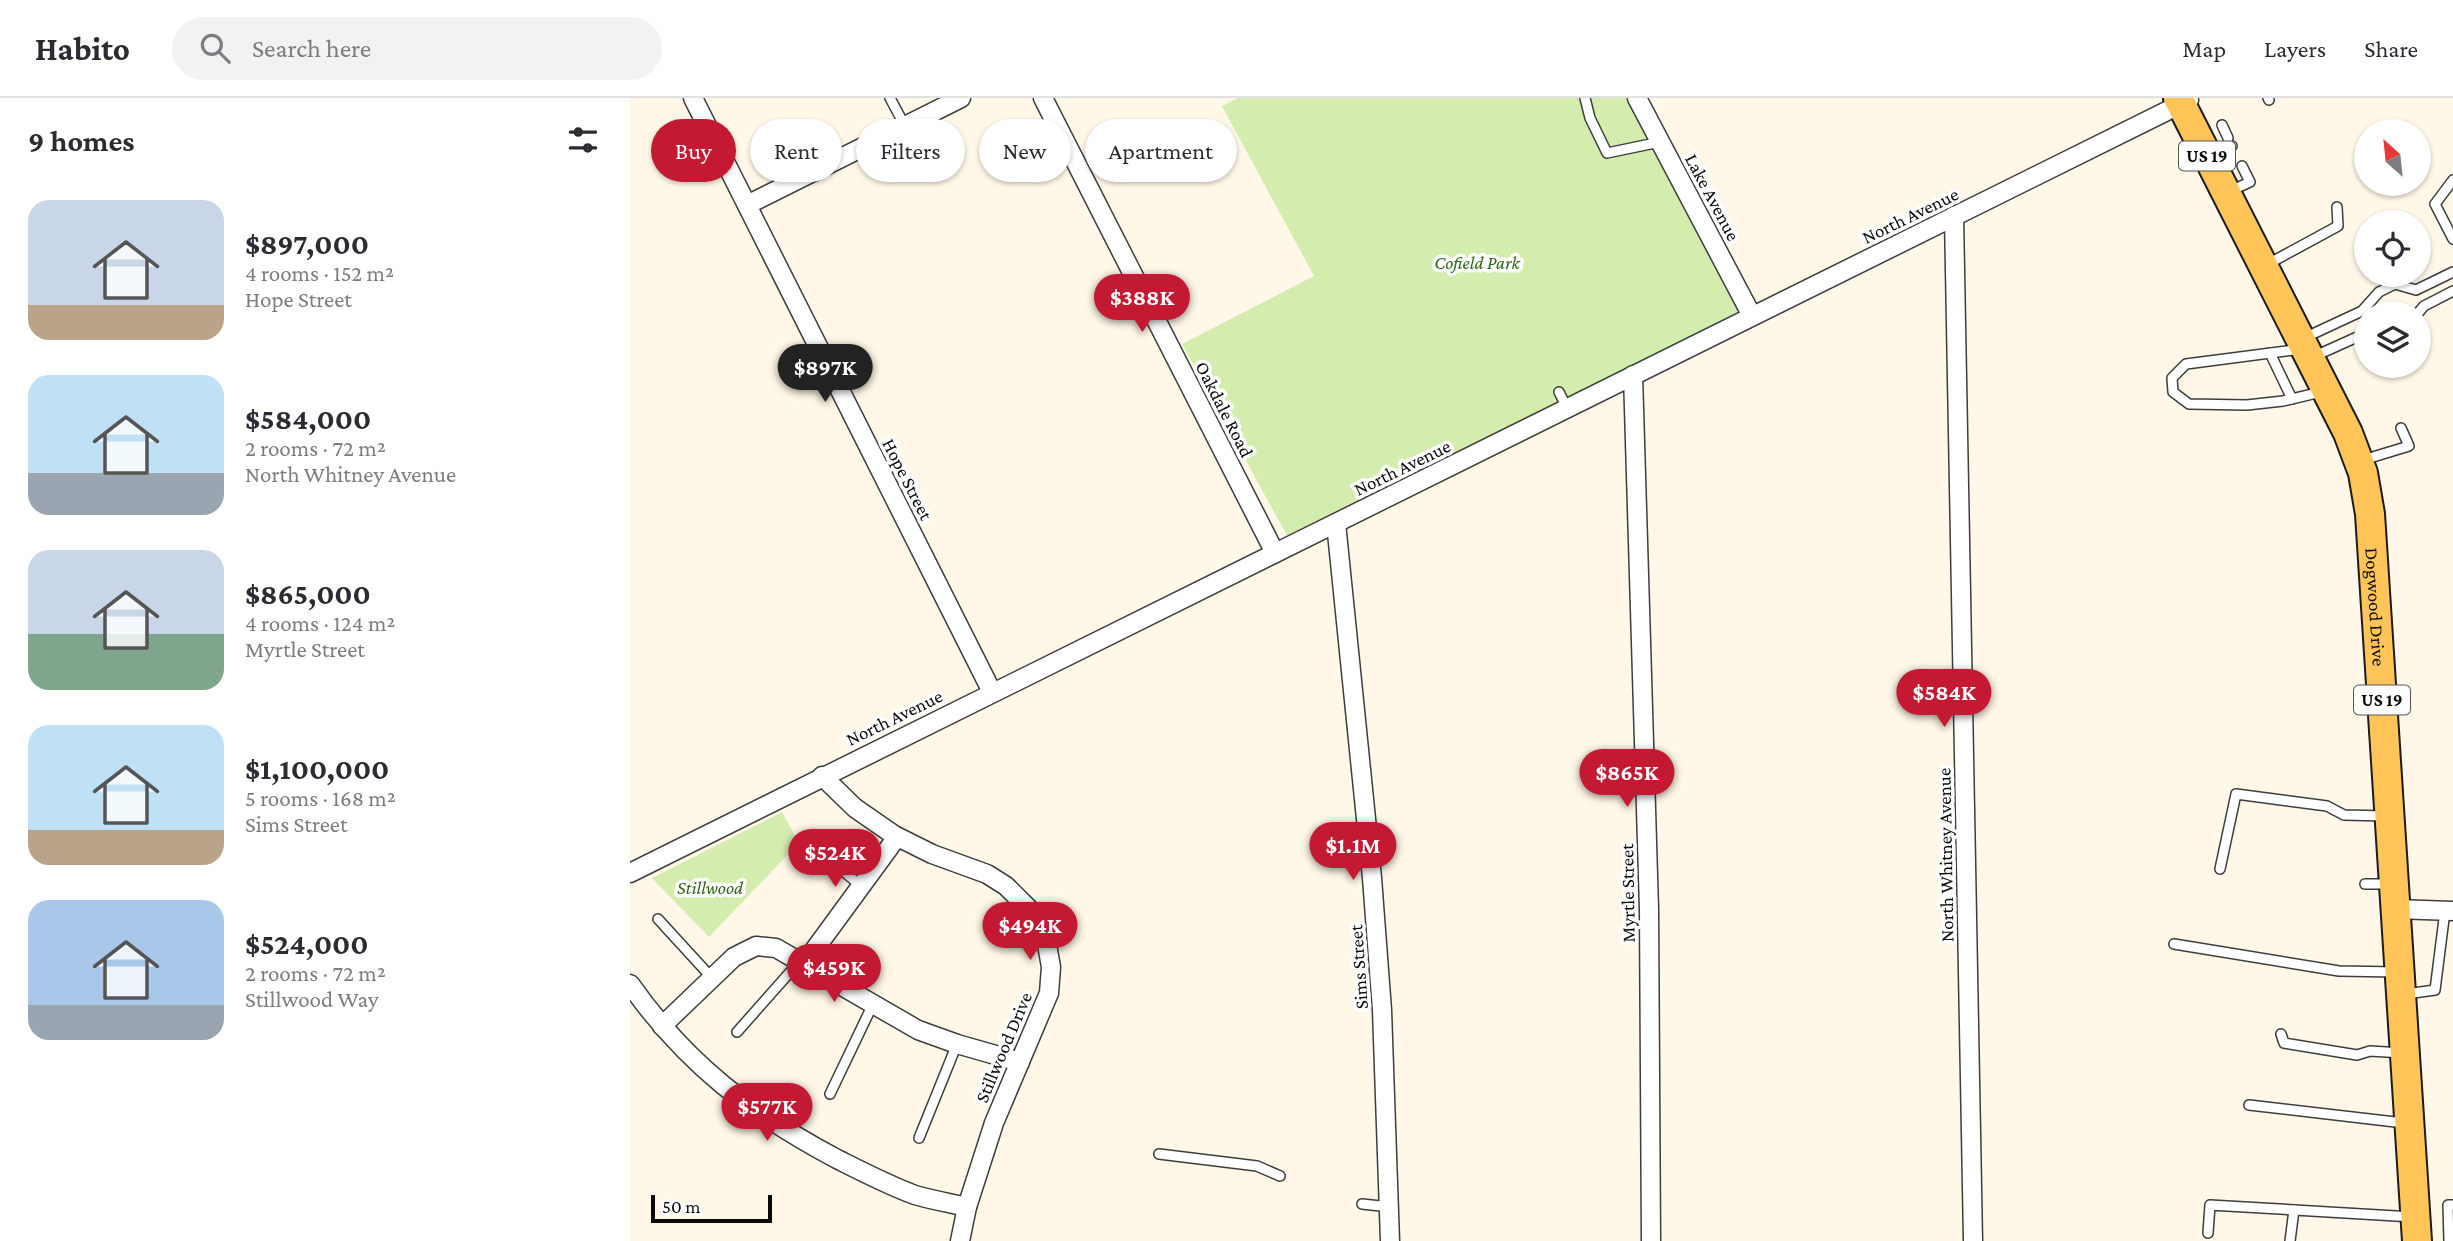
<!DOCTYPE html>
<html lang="en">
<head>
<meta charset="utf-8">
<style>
	body { margin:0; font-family:"Crimson Pro",serif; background:#f2f2f3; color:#2b2b33; height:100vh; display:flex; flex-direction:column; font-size:26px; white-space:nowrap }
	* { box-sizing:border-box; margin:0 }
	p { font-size:23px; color:#7c7c81 }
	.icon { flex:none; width:38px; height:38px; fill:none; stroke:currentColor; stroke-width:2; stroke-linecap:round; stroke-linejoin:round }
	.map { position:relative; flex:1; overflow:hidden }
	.side { display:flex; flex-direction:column; background:#fff; width:630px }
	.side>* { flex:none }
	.top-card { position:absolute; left:21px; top:21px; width:665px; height:63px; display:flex; gap:14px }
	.needle { width:46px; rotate:333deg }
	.fabs { position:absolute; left:1724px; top:21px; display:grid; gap:14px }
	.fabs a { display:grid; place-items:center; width:77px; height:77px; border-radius:50%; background:#fff; box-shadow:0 2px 5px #0004; font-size:35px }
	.scale { position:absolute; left:21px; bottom:18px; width:121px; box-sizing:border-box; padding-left:7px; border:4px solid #0a0a0a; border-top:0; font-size:19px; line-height:24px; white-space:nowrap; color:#0a0a0a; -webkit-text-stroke:5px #fff; paint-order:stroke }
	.price { position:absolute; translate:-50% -60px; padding:0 16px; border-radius:24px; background:#c41932; color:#fff; font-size:23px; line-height:46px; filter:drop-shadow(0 2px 4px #0008) }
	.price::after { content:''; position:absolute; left:50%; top:42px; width:21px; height:16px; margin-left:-10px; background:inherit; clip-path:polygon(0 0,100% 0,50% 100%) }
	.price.active { background:#222; color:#fff }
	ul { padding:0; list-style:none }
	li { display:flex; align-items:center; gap:21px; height:175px; padding:0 28px }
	li span { display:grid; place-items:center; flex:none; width:196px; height:140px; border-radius:21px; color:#555 }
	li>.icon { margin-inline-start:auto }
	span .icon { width:84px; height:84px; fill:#fffc; stroke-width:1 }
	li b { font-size:30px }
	h2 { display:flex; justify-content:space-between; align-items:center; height:84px; padding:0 28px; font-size:30px }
	.pill { padding:0 24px; border-radius:32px; background:#fff; box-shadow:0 2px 5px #0004; font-size:24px; line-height:63px }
	.pill.active { background:#c41932; color:#fff }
	header { display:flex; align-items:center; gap:42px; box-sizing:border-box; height:98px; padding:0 35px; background:#fff; border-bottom:2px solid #e1e1e2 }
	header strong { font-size:33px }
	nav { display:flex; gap:38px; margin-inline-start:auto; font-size:24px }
	.search { width:490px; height:63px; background:#f2f2f3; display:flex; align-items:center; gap:18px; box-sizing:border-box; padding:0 24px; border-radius:38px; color:#7c7c81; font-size:26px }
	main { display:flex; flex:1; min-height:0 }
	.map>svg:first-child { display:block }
	.green { fill:#d5ecaf }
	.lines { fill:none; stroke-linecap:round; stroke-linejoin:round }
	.lane-casing { stroke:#3d3d3d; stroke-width:12 }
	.street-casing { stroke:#3d3d3d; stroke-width:21 }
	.primary-casing { stroke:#1b1b1b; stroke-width:32 }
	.lane { stroke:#fff; stroke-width:9 }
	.street { stroke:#fff; stroke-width:18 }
	.primary { stroke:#ffc558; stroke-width:28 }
	.labels { text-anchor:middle; stroke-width:7; stroke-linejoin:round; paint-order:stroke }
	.shield { fill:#fff; stroke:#545454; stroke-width:2 }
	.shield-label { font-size:18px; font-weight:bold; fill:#0a0a0a }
	.street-label { font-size:19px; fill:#0a0a0a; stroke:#fff }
	.park-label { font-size:19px; font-style:italic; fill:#2f6617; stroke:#fff }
</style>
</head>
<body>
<header>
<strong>Habito</strong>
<div class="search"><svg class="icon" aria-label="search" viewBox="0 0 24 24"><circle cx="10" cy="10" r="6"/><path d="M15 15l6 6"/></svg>Search here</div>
<nav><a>Map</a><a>Layers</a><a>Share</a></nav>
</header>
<main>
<section class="side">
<h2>9 homes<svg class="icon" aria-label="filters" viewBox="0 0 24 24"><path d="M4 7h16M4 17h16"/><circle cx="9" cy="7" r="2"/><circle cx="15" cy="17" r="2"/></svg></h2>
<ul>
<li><span style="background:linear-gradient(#c9d6e8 75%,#b9a48a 0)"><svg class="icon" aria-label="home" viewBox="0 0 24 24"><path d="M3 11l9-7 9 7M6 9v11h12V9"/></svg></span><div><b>$897,000</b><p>4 rooms · 152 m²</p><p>Hope Street</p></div></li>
<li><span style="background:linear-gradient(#bfe0f5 70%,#9aa5b1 0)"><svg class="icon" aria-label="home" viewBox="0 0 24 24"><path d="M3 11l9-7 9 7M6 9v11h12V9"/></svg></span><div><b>$584,000</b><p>2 rooms · 72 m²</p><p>North Whitney Avenue</p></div></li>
<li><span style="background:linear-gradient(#c9d6e8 60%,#7fa58c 0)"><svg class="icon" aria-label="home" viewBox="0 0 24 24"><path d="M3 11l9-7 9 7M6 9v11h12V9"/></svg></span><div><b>$865,000</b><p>4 rooms · 124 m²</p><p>Myrtle Street</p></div></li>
<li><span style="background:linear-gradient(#bfe0f5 75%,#b9a48a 0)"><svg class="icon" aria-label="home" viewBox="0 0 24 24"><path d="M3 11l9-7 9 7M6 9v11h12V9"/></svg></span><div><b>$1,100,000</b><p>5 rooms · 168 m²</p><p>Sims Street</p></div></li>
<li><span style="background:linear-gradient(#a9c7e8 75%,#9aa5b1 0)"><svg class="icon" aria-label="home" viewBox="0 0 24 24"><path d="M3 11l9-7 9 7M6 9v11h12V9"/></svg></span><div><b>$524,000</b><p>2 rooms · 72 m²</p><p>Stillwood Way</p></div></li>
</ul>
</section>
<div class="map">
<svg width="1823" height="1143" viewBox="0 0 1823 1143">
	<rect width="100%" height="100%" fill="#fff8e8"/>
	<!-- green -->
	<g class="green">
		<path d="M 608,0 L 996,0 L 1109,213 L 660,443 L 552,246 L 684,178 L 592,8 Z"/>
		<path d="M 152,714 L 169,745 L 79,839 L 22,780 Z"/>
	</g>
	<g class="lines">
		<!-- lane casing -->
		<g class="lane-casing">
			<g id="lane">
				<path d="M 260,0 L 275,28"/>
				<path d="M 955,0 L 960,20 L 977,55 L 1030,44"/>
				<path d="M 1638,0 L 1639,2"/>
				<path d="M 1592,27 L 1598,40"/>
				<path d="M 1581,57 L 1602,48"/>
				<path d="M 1823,82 L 1805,106 L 1823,141"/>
				<path d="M 1600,93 L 1620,84 L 1612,68"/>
				<path d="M 1638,166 L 1708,128 L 1707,109"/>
				<path d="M 1788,215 L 1794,208 L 1823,193"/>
				<path d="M 1674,240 L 1732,213 L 1749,194 L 1765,186 L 1786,192 L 1823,174"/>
				<path d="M 1672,251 L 1556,266 L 1542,280 L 1543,294 L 1559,306 L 1617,307 L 1653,303 L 1691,294"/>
				<path d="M 1640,255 L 1662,301"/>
				<path d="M 1685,258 L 1736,235"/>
				<path d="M 929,294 L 937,310"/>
				<path d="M 1733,362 L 1779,348 L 1771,330"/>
				<path d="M 182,747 L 231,788"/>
				<path d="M 1590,771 L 1606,696 L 1697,708 L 1714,717 L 1756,718"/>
				<path d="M 1735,786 L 1761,786"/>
				<path d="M 28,821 L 82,880"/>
				<path d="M 1544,846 L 1709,873 L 1767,874"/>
				<path d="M 1776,896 L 1805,892 L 1815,813"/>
				<path d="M 107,934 L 169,864"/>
				<path d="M 1651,936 L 1654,945 L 1727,957 L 1740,953 L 1773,955"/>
				<path d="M 200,996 L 243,906"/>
				<path d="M 1619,1007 L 1774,1025"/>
				<path d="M 289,1040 L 327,946"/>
				<path d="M 529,1056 L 627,1068 L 650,1078"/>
				<path d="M 732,1106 L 760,1109"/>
				<path d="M 1578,1135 L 1580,1107 L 1783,1119"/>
				<path d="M 1660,1143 L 1664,1112"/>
				<path d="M 1819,1143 L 1818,1107 L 1823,1107"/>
			</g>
		</g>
		<!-- street casing -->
		<g class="street-casing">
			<g id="street">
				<path d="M 63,0 L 362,594"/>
				<path d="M 413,0 L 645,455"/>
				<path d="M 1007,0 L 1122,218"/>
				<path d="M 117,107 L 331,0"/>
				<path d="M 1324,118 L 1343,1143"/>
				<path d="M 1003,277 L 1019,811 L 1021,1143"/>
				<path d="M 706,425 L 742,780 L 752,912 L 760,1143"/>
				<path d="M 192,678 L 225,710 L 264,737 L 302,756 L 357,776 L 376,788 L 399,811 L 416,841 L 421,869 L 419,895 L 364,1025 L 337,1109 L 330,1143"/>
				<path d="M 0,775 L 1559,2"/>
				<path d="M 1765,811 L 1823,813"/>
				<path d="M 174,866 L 267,739"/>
				<path d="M 0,886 C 56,966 122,1016 207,1061 C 233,1074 258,1087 285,1097 C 302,1102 320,1105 337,1109"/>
				<path d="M 32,928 L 104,859 L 126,848 L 146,850 L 288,932 L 327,946 L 390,964"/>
			</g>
		</g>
		<!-- primary casing -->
		<g class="primary-casing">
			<g id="primary">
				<path id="s1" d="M 1548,0 L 1718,335 L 1733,375 L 1740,416 L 1787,1143"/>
			</g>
		</g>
		<!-- lane -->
		<use href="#lane" class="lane"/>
		<!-- street -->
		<use href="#street" class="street"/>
		<!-- primary -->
		<use href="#primary" class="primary"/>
	</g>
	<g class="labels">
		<!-- shield labels -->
		<g class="shield">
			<rect x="1549" y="43.5" width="56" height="29" rx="5"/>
			<rect x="1724" y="587.5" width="56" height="29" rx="5"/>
		</g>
		<g class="shield-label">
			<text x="1577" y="64">US 19</text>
			<text x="1752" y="608">US 19</text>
		</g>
		<!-- street labels -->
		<g class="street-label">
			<text transform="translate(1083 99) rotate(62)" y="7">Lake Avenue</text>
			<text transform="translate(1280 117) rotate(-26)" y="7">North Avenue</text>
			<text transform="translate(595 311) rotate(63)" y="7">Oakdale Road</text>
			<text transform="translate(772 369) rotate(-26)" y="7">North Avenue</text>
			<text transform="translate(278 381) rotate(63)" y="7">Hope Street</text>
			<text dy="7" stroke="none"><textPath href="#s1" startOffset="553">Dogwood Drive</textPath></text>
			<text transform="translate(264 619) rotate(-26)" y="7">North Avenue</text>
			<text transform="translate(1315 757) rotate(-91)" y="7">North Whitney Avenue</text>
			<text transform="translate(997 795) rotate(-91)" y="7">Myrtle Street</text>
			<text transform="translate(728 869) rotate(-94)" y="7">Sims Street</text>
			<text transform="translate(373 949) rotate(-67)" y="7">Stillwood Drive</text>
		</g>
		<!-- park labels -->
		<g class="park-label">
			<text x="847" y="171">Cofield Park</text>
			<text x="80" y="796">Stillwood</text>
		</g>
	</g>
</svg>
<div class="fabs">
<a><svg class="needle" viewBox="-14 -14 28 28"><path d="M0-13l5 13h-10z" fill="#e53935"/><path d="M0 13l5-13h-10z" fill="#7c7c81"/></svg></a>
<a><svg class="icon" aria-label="locate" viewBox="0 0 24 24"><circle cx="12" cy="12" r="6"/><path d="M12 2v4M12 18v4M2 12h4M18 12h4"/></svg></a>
<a><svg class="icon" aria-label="layers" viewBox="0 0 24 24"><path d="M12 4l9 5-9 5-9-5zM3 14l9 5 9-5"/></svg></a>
</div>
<div class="scale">50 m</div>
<b class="price" style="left:512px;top:236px">$388K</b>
<b class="price active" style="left:195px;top:306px">$897K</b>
<b class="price" style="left:1314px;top:631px">$584K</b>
<b class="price" style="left:997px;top:711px">$865K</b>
<b class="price" style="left:723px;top:784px">$1.1M</b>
<b class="price" style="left:205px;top:791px">$524K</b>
<b class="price" style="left:400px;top:864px">$494K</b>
<b class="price" style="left:204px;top:906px">$459K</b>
<b class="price" style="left:137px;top:1045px">$577K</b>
<div class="top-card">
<a class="pill active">Buy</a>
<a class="pill">Rent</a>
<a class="pill">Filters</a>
<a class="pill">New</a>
<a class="pill">Apartment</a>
</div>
</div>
</main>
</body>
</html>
